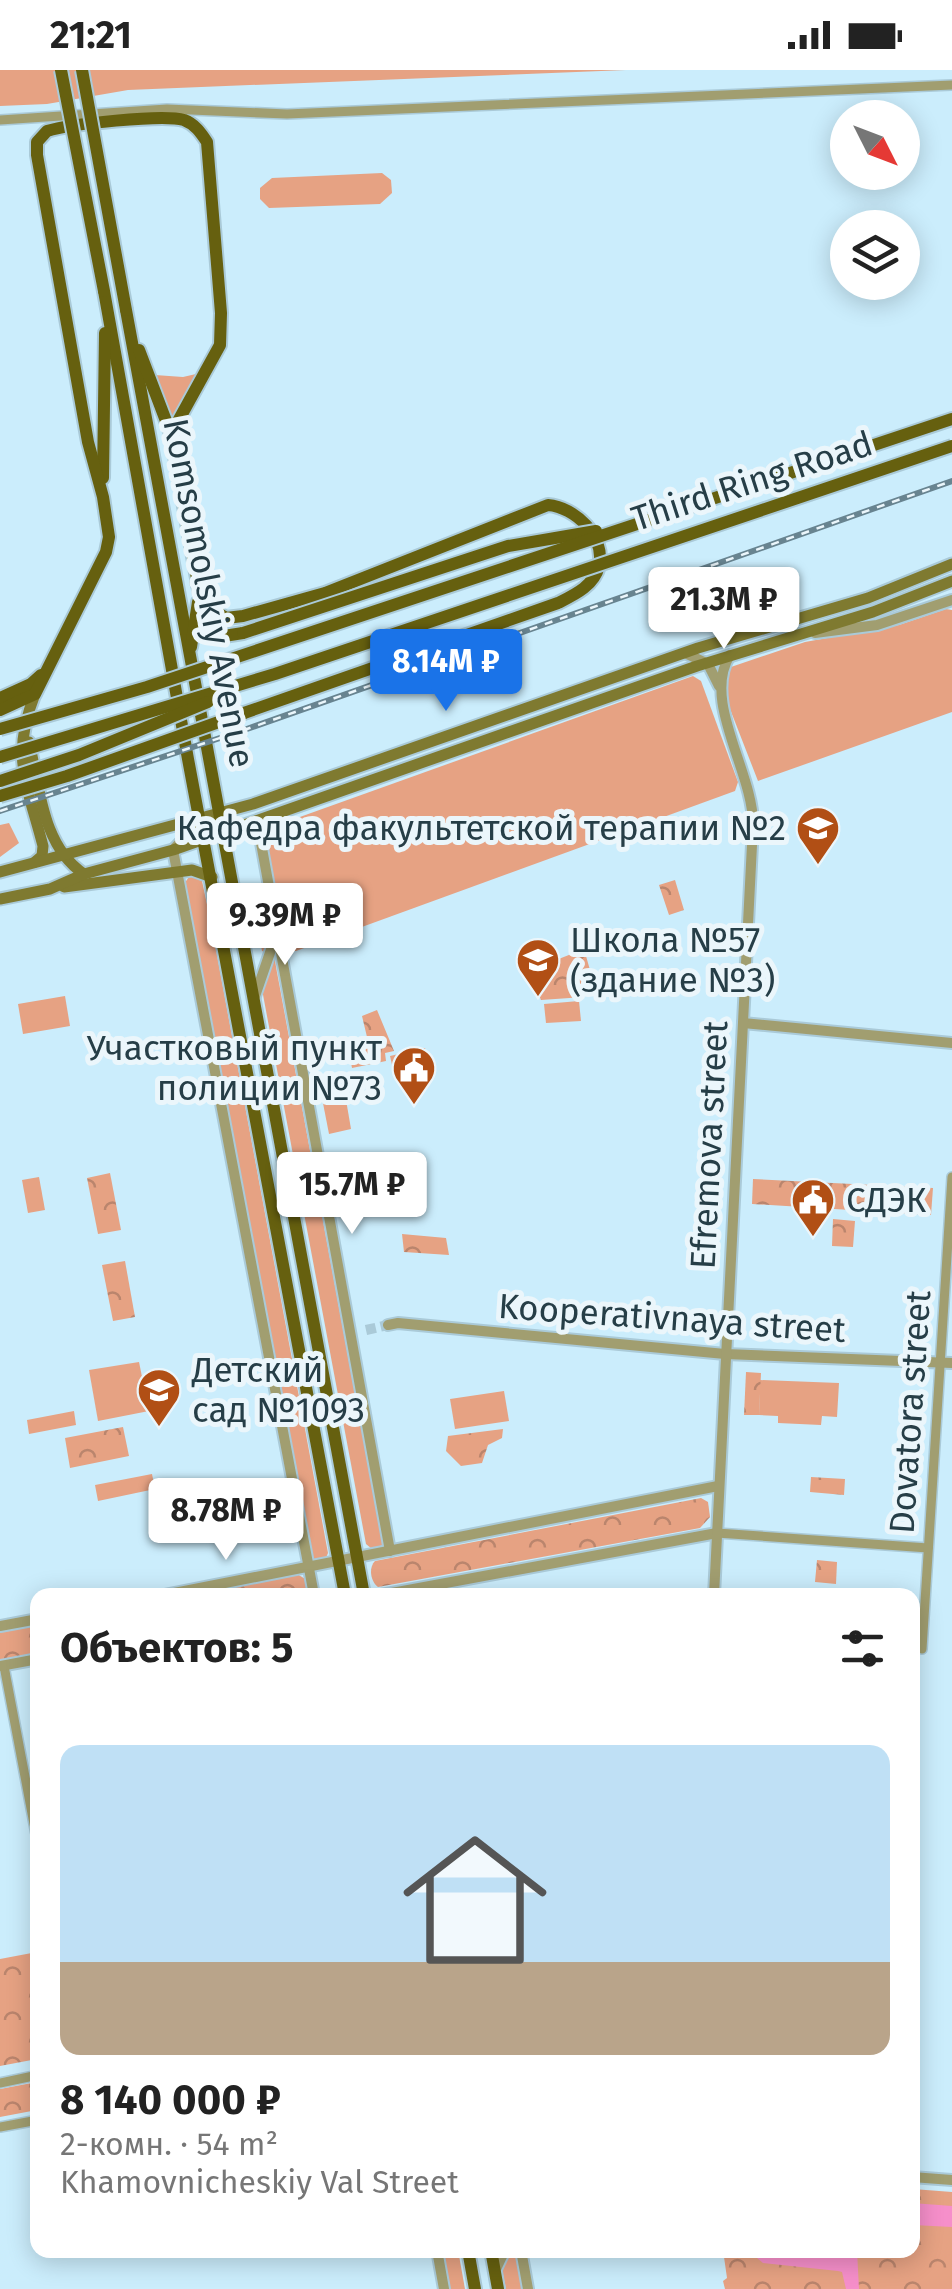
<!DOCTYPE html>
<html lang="ru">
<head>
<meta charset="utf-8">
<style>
	body { margin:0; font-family:"Fira Sans",sans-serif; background:#f6f6f6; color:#222; height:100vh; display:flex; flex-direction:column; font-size:38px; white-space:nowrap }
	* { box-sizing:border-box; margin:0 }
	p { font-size:32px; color:#767676 }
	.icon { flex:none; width:55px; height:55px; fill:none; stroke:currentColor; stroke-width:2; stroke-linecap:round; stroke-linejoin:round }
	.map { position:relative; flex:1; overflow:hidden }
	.details { position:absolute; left:30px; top:1518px; width:890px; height:670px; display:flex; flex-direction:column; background:#fff; border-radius:20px; box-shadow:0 5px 25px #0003 }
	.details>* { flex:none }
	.needle { width:65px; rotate:132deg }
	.fabs { position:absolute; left:830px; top:30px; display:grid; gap:20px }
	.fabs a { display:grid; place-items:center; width:90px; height:90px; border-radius:50%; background:#fff; box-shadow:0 5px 25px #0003; font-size:50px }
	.price { position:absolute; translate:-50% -85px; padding:0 22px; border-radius:10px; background:#fff; color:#222; font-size:32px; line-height:65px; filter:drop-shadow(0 2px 5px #0008) }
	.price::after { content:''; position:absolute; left:50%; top:60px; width:30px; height:22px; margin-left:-15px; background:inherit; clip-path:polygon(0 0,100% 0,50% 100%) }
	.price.active { background:#1a73e8; color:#fff }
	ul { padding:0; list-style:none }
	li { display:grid; align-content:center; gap:20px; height:530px; padding:0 30px }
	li+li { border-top:2px solid #e0e0e0 }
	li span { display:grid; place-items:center; height:310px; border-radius:20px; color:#555 }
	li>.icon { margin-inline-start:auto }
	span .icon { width:180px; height:180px; fill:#fffc; stroke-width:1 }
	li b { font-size:42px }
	h2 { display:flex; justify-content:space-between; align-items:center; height:120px; padding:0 30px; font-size:42px }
	.status { display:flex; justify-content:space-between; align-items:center; height:70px; padding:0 50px; background:#fff; direction:ltr }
	.status svg { height:28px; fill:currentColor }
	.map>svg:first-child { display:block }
	.green { fill:#e6a283 }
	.forest { fill:url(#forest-crowns) }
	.water { fill:#f68fca }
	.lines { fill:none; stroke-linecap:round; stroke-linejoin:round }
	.tertiary-tunnel { stroke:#aacad8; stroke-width:10; stroke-dasharray:10 5; stroke-linecap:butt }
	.minor-casing { stroke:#aacad8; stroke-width:12 }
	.tertiary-casing { stroke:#aacad8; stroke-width:14 }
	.secondary-casing { stroke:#aacad8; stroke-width:15 }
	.primary-casing { stroke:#aacad8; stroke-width:16 }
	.minor { stroke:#a19e70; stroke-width:9 }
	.tertiary { stroke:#a19e70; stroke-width:10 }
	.secondary { stroke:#7f7a30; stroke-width:11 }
	.primary { stroke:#66600f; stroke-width:12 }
	.rail-casing { stroke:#688490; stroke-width:6 }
	.rail { stroke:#ebf6fb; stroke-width:2.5; stroke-dasharray:8; stroke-linecap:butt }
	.primary-bridge-casing { stroke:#aacad8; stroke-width:16; stroke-linecap:butt }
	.primary-bridge { stroke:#66600f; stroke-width:12 }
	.labels { text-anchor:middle; stroke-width:10; stroke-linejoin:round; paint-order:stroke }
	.street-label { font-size:35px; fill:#263e47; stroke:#ebf6fb }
	.poi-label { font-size:35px; fill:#263e47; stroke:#ebf6fb; text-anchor:start }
</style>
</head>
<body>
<div class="status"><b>21:21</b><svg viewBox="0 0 49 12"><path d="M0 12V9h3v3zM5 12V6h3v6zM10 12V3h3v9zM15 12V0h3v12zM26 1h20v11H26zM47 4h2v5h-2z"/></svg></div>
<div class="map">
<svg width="952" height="2219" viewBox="0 0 952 2219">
	<defs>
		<pattern id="forest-crowns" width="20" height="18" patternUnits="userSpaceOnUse" patternTransform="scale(2.5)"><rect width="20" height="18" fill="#e6a283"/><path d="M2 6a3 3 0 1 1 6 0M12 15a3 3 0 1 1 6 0" fill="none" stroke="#ba856d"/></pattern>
	</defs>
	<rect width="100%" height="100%" fill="#cbedfc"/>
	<!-- green -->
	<g class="green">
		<path d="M 0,0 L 626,0 L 128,20 L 47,34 L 0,36 Z"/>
		<path d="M 382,103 L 391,110 L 392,123 L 380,134 L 269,138 L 260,129 L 260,118 L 272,108 Z"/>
		<path d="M 196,304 L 171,352 L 155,305 L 183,307 Z"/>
		<path d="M 946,539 L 952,540 L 952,642 L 758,711 L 723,621 L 728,598 L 805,572 L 899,555 Z"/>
		<path d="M 693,606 L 701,611 L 738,712 L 735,721 L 296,881 L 285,881 L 264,776 L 266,764 L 272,757 Z"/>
		<path d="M 9,753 L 19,773 L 0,787 L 0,755 Z"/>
		<path d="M 191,804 L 202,811 L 212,858 L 328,1483 L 325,1490 L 315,1492 L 312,1489 L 184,814 Z"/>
		<path d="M 266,836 L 270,873 L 266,883 L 262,881 L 256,850 Z"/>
		<path d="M 274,886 L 383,1475 L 372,1479 L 366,1474 L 261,914 Z"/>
		<path d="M 65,926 L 70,956 L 23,964 L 18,934 Z"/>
		<path d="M 579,931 L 581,951 L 546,953 L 544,934 Z"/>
		<path d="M 425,978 L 429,995 L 394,1003 L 390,986 Z"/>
		<path d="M 39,1107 L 45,1140 L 28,1143 L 22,1110 Z"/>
		<path d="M 139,1292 L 149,1341 L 98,1351 L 89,1300 Z"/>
		<path d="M 760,1310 L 839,1313 L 837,1347 L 822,1346 L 821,1355 L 778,1353 L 778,1346 L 759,1345 Z"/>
		<path d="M 504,1321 L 509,1351 L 455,1359 L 450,1329 Z"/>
		<path d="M 74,1341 L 76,1355 L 29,1364 L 27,1350 Z"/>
		<path d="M 439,2180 L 458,2180 L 465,2219 L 447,2219 Z"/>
		<path d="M 498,2180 L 515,2180 L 523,2219 L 506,2219 Z"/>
	</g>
	<!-- forest -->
	<g class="forest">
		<path d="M 675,810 L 684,840 L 669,845 L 659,815 Z"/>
		<path d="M 584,879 L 590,900 L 584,927 L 541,930 L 533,911 L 549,904 L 546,894 Z"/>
		<path d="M 377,940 L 394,981 L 385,983 L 386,991 L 352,998 L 347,972 L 367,967 L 362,946 Z"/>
		<path d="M 345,1024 L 351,1059 L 329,1064 L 322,1028 Z"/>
		<path d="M 110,1103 L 121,1160 L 98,1164 L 87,1108 Z"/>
		<path d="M 753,1109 L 933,1118 L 931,1145 L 752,1134 Z"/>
		<path d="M 833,1149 L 855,1151 L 853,1177 L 832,1176 Z"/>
		<path d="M 402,1164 L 446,1168 L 449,1185 L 404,1182 Z"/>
		<path d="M 125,1191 L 135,1247 L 113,1251 L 102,1195 Z"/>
		<path d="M 746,1302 L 761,1303 L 759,1345 L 744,1345 Z"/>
		<path d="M 123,1357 L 129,1386 L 70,1398 L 65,1368 Z"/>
		<path d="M 503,1359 L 502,1368 L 488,1375 L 482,1393 L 461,1396 L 446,1381 L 448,1366 Z"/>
		<path d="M 152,1404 L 155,1419 L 98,1431 L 95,1415 Z"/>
		<path d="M 811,1407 L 845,1409 L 844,1425 L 810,1422 Z"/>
		<path d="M 701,1428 L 708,1432 L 710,1447 L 700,1458 L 378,1517 C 371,1512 368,1498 375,1491 Z"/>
		<path d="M 817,1490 L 837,1492 L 836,1514 L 815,1512 Z"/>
		<path d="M 297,1504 L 307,1510 L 309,1525 L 188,1525 Z"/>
		<path d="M 37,1554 L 37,1584 L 0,1591 L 0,1561 Z"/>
		<path d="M 37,1882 L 37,1989 L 0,1996 L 0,1889 Z"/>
		<path d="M 37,2012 L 37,2040 L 0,2047 L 0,2019 Z"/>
		<path d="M 913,2119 L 952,2122 L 952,2219 L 725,2219 L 723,2211 L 727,2208 L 723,2180 L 912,2180 Z"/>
	</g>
	<!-- water -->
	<g class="water">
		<path d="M 912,2133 L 952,2136 L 952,2157 L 913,2155 Z"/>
		<path d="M 757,2180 L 857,2180 L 859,2219 L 846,2219 L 842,2202 L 838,2201 L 763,2193 L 757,2188 Z"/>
	</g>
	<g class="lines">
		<!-- tertiary-tunnel -->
		<path class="tertiary-tunnel" d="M 366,1260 L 388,1255"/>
		<!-- minor casing -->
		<g class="minor-casing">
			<g id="minor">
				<path d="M 0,50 L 167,39 L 287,44 L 952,15"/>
				<path d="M 717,1463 L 928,1478"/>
				<path d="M 922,1579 L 952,1107"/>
				<path d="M 4,1596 L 38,1775"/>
				<path d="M 0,2013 L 38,2005"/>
				<path d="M 0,2057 L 38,2050"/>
			</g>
		</g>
		<!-- tertiary casing -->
		<g class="tertiary-casing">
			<g id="tertiary">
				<path d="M 815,563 L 877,555 L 952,530"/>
				<path d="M 685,583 L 708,594 L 719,616"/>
				<path d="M 201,750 L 173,780 L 314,1525"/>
				<path d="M 257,751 L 390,1481"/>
				<path d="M 255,926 L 274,871"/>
				<path d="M 743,953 L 952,973"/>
				<path d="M 388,1255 L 398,1253 L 725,1284 L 952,1293"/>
				<path d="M 164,1525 L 718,1416"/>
				<path d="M 381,1525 L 717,1463"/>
				<path d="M 714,1525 L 753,755 C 754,703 701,631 730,585"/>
				<path d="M 0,1556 L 38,1549"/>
				<path d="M 0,1596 L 38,1589"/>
				<path d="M 912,2107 L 952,2110"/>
				<path d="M 437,2180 L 444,2219"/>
				<path d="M 521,2180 L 528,2219"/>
				<path d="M 495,2201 L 505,2180"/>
			</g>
		</g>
		<!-- secondary casing -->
		<g class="secondary-casing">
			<g id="secondary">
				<path d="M 35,624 C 10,687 27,714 43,776 L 42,786 L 35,792"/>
				<path d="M 29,672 C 40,718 42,776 84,804"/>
				<path d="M 0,802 L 253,734 L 698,578 L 868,528 L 952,494"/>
				<path d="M 64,817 L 192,800 L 212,807"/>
				<path d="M 0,829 L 50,819 L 84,804 L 173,780 L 697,596 L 873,542 L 952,511"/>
			</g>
		</g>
		<!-- primary casing -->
		<g class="primary-casing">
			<g id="primary">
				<path d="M 104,221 L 188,689 L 345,1525"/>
				<path d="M 126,240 L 364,1525"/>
				<path d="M 139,280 L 171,364 L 200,525 L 208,556 L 224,566 L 243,563"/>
				<path d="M 103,408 L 105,263"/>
				<path d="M 643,452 L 952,349"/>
				<path d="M 197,512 L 206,533 L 215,541 L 226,548 L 243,546 L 325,523 L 548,435 C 575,437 606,467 599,496 C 594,516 574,525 558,533 L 244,643"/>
				<path d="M 191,577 L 198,532"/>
				<path d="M 0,628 L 31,614 L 41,605"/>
				<path d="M 0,640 L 35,624 L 106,482 L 109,467 L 103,427 L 88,372 L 37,85 L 37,72 L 47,61 C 69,54 163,44 184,50 C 195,54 201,63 207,72 L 221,243 L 220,275 L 171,364"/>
				<path d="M 468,2180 L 475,2219"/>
				<path d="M 491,2180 L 498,2219"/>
			</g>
		</g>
		<!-- minor -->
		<use href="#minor" class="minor"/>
		<!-- tertiary -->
		<use href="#tertiary" class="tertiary"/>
		<!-- secondary -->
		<use href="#secondary" class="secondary"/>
		<!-- primary -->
		<use href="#primary" class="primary"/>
		<!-- rail casing -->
		<g class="rail-casing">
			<path id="rail" d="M 0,741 L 244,660 L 952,411"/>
		</g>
		<!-- rail -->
		<use href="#rail" class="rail"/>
		<!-- primary-bridge casing -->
		<g class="primary-bridge-casing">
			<g id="primary-bridge">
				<path d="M 61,0 L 104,221"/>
				<path d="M 82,0 L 126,240"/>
				<path d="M 243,563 L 508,476 L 596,461"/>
				<path d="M 0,659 L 147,617 L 643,452"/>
				<path d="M 0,687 L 275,604 L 952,376"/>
				<path d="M 0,711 L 79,685 L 208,632"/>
				<path d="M 0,726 L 67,706 L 244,643"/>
			</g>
		</g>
		<!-- primary-bridge -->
		<use href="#primary-bridge" class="primary-bridge"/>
	</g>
	<!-- icons -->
	<defs>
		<g id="university-pin" transform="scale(2.25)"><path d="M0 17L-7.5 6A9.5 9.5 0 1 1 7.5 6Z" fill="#b14f15" stroke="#ebf6fb"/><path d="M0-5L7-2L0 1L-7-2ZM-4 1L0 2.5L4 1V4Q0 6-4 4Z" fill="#fff"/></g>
		<g id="school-pin" transform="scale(2.25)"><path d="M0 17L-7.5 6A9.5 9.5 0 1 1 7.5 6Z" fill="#b14f15" stroke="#ebf6fb"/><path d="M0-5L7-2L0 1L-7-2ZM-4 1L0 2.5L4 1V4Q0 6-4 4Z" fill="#fff"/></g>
		<g id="civic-pin" transform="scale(2.25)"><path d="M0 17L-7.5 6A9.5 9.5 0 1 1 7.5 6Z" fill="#b14f15" stroke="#ebf6fb"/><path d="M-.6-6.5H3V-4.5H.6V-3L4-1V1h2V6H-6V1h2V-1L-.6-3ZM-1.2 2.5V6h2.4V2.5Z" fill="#fff"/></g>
	</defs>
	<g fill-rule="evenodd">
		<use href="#university-pin" x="818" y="758"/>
		<use href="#school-pin" x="538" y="890"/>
		<use href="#civic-pin" x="414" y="998"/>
		<use href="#civic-pin" x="813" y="1130"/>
		<use href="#school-pin" x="159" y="1320"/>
	</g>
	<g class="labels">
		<!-- street labels -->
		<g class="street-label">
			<text transform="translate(752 411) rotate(-18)" y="12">Third Ring Road</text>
			<text transform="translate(209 523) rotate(79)" y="12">Komsomolskiy Avenue</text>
			<text transform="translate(709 1075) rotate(-87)" y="12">Efremova street</text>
			<text transform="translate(672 1248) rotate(4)" y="12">Kooperativnaya street</text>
			<text transform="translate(910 1342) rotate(-86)" y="12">Dovatora street</text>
		</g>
		<!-- poi labels -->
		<g class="poi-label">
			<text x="786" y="770" text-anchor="end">Кафедра факультетской терапии №2</text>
			<text x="570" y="882">Школа №57<tspan x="570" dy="40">(здание №3)</tspan></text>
			<text x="382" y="990" text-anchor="end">Участковый пункт<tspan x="382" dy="40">полиции №73</tspan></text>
			<text x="846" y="1142">СДЭК</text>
			<text x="192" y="1312">Детский<tspan x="192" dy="40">сад №1093</tspan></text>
		</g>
	</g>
</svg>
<div class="fabs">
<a><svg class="needle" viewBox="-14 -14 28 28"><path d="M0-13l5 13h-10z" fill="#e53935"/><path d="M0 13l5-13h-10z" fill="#767676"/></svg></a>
<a><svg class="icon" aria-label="layers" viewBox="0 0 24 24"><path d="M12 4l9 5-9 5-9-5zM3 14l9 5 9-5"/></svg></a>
</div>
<b class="price" style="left:724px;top:582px">21.3M ₽</b>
<b class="price active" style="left:446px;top:644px">8.14M ₽</b>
<b class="price" style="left:285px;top:898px">9.39M ₽</b>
<b class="price" style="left:352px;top:1167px">15.7M ₽</b>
<b class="price" style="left:226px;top:1493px">8.78M ₽</b>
<section class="details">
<h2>Объектов: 5<svg class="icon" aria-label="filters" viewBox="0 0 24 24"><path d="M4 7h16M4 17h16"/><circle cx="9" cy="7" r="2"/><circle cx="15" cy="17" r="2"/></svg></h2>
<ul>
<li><span style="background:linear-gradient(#bfe0f5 70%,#b9a48a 0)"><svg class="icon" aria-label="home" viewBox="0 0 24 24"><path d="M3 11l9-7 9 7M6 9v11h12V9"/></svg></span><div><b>8 140 000 ₽</b><p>2-комн. · 54 m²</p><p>Khamovnicheskiy Val Street</p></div></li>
</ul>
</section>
</div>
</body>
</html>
